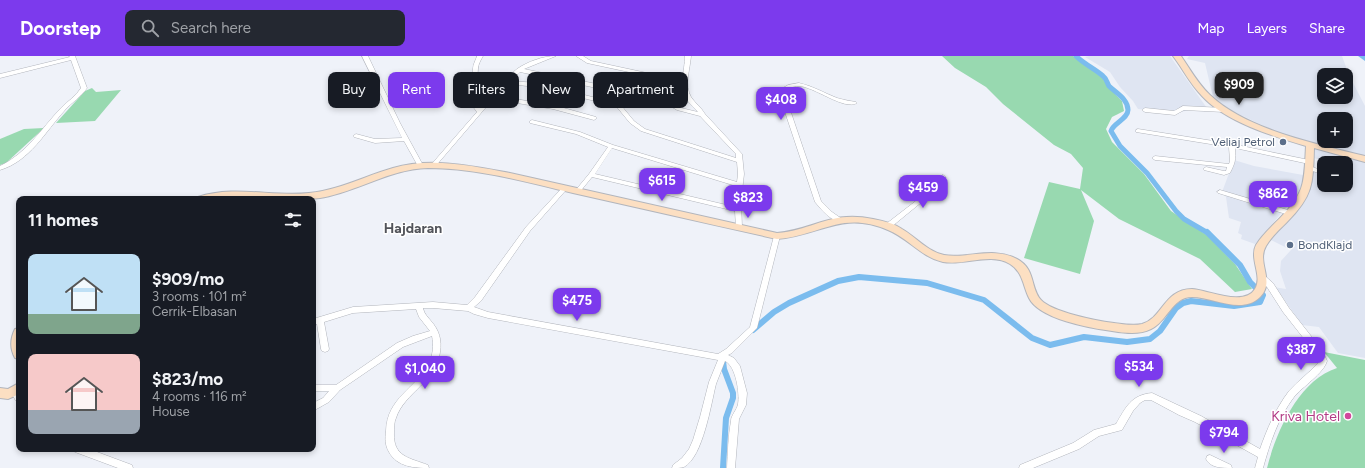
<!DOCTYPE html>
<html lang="en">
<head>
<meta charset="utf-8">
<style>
	body { margin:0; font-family:Figtree,sans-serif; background:#242831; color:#f1f3f6; height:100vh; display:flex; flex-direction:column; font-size:15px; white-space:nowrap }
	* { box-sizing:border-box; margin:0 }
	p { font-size:13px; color:#9ea1a6 }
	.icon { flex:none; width:22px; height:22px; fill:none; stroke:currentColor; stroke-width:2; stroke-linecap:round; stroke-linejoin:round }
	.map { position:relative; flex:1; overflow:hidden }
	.panel { position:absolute; left:16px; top:140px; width:300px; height:256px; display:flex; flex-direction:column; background:#171b24; border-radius:8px; box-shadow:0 2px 6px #0003 }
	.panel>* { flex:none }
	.guide { position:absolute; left:328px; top:16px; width:380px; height:36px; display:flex; gap:8px }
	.tools { position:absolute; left:1317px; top:12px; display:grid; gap:8px }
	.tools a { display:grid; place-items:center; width:36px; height:36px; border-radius:8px; background:#171b24; box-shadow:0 2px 6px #0003; font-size:20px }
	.price { position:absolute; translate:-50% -34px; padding:0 9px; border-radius:8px; background:#7c3aed; color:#fff; font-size:13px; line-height:26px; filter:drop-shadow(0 1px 2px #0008) }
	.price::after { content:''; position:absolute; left:50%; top:24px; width:12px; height:9px; margin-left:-6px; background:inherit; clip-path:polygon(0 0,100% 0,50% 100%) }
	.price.active { background:#222; color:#fff }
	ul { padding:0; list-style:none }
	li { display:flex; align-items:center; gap:12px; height:100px; padding:0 12px }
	li span { display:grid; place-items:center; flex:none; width:112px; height:80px; border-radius:8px; color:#555 }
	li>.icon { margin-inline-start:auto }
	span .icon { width:48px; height:48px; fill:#fffc; stroke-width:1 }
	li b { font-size:17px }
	h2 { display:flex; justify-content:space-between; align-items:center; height:48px; padding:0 12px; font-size:17px }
	.tag { padding:0 14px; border-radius:8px; background:#171b24; box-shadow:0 2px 6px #0003; font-size:14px; line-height:36px }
	.tag.active { background:#7c3aed; color:#fff }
	header { display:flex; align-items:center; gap:24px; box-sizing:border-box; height:56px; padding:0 20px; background:#7c3aed; color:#fff }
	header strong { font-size:19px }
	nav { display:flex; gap:22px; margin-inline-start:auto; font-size:14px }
	.search { width:280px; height:36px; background:#242831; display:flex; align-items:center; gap:10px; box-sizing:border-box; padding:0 14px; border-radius:8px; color:#9ea1a6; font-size:15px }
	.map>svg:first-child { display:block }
	.built { fill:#dfe5f2; fill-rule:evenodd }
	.green { fill:#98d9b0 }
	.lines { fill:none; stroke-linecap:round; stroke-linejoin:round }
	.canal-far1 { stroke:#7bbcee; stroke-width:5 }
	.canal { stroke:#7bbcee; stroke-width:6 }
	.river { fill:#7bbcee; fill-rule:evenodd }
	.street-casing { stroke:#b2b5bc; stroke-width:1 }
	.secondary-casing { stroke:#b2b5bc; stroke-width:2 }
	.street { fill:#fff; fill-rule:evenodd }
	.secondary { fill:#fcdfc2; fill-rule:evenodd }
	.service-dot { fill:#5c6f8a; stroke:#fff; stroke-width:1.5 }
	.hotel-dot { fill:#d1479c; stroke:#fff; stroke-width:1.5 }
	.labels { text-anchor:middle; stroke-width:3; stroke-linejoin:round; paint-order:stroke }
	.service-label { font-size:12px; fill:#4e5e75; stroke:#fff; text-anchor:end }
	.quarter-label { font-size:14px; font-weight:bold; fill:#52545a; stroke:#fff }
	.near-hotel-label { font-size:14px; fill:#b23c85; stroke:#fff; text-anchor:end }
</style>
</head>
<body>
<header>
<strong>Doorstep</strong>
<div class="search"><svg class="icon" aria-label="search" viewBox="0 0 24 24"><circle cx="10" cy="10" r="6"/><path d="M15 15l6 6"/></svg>Search here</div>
<nav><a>Map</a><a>Layers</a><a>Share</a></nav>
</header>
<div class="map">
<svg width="1365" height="412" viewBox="0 0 1365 412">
	<rect width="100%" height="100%" fill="#eff2f9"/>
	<!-- built -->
	<g class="built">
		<path d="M 1089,0 L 1170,0 L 1209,55 L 1189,54 L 1177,57 L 1138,53 L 1133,45 L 1120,31 L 1110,16 L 1085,1 Z"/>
		<path d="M 1189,0 L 1342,0 L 1349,19 L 1365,50 L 1365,101 L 1279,77 L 1230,54 L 1213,41 L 1205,7 L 1187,3 ZM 1324,19 L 1346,19 L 1346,41 L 1324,41 ZM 1324,63 L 1346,63 L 1346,85 L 1324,85 Z"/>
		<path d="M 1315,93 L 1365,106 L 1365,302 L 1338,297 L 1319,271 L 1302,269 L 1281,239 L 1277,238 L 1273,231 L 1286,233 L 1280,215 L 1281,205 L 1291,194 L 1271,184 L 1297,153 L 1312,115 L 1324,119 L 1324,129 L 1350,128 L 1350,120 L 1346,119 L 1346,107 L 1330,107 L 1314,102 Z"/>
		<path d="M 1234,104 L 1254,110 L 1303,119 L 1303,126 L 1297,139 L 1255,188 L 1241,183 L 1242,179 L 1238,177 L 1241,166 L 1229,162 L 1226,141 L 1222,136 Z"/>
	</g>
	<!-- green -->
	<g class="green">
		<path d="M 942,0 L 1073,0 L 1101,20 L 1109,32 L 1122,45 L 1124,55 L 1112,61 L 1106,73 L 1112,86 L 1144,118 L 1171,155 L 1208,180 L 1235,208 L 1252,233 L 1235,236 L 1200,203 L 1119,163 L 1081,134 L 1094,165 L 1080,218 L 1024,202 L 1049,126 L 1080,133 L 1083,112 L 1071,98 L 1054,89 L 1003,48 L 986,31 L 955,12 Z"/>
		<path d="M 92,32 L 96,36 L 121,34 L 95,65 L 56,67 L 85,35 Z"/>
		<path d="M 44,72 L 6,107 L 0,109 L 0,83 L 24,73 Z"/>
		<path d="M 1324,296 L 1365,304 L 1365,412 L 1267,412 C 1276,376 1299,324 1337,312 Z"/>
	</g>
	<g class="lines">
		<!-- canal-far1 -->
		<path class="canal-far1" d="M 1076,0 C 1084,8 1095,13 1103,20 C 1107,23 1107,27 1109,30 C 1116,37 1128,43 1128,54 C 1128,63 1113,67 1111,75 L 1120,90 L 1147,117 L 1176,155 L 1184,163 L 1208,177"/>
		<!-- canal -->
		<g class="canal">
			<path d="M 753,274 L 774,256 L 789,247 L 838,225 L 859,221 L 927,227 L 984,244 L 1032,282 L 1050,289 L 1084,281 L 1127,286 L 1150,283 L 1160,275 L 1176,252 L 1183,247 L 1191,245 L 1234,250 L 1260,246 L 1263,239 L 1250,226 L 1240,209 L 1207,176"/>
			<path d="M 723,412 L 726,362 L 733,342 L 733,337 L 724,313 L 723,305 L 726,302"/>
		</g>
		<!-- river -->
		<path class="river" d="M 1358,0 L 1365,0 L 1365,5 Z"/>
		<!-- street casing -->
		<g class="street-casing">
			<g id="street">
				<path d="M 69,0 L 75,0 L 87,32 C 81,41 72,46 65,54 C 45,76 30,105 0,114 L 0,110 C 27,97 41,73 61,52 C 68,45 76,40 81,32 L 71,4 L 0,22 L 0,18 L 70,1 Z"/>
				<path d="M 362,0 L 368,0 L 400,67 L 424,111 L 423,112 L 419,112 L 404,85 L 375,87 L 354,81 L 353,80 L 356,78 L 375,83 L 402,82 Z"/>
				<path d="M 477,0 L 483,0 C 481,4 478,8 478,13 C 476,22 485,32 492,38 C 500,30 508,20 517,13 C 527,6 543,0 556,0 L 524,13 L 635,36 L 646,24 L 643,19 L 587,7 L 576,0 L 583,0 L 591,5 L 647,17 L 666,43 L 681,52 L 698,56 C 695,52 691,49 687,44 C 678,31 685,15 685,0 L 691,0 C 690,13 684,29 691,41 C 695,47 701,51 705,58 L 742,98 L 744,118 L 741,144 L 742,172 L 741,174 L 739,174 L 736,172 L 735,155 L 592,121 L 579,137 L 575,137 L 574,136 L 575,135 L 589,118 L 608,91 L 576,78 L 530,67 L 530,65 L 532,64 L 580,76 L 613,89 L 737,126 L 738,118 L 737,106 L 641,75 L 630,67 L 616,50 L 537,31 L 508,28 L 496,40 L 553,49 L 596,61 L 597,62 L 594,64 L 553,53 L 493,43 L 434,112 L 430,112 L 429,111 L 430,110 L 477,56 L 471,48 L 454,20 L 455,19 L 459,19 L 480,52 L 489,41 C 482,35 471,23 473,13 C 473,8 476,4 477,0 ZM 520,16 L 635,40 L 640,38 L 649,27 L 662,45 L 677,54 L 700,60 L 736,98 L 736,102 L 645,73 L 634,65 L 620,48 L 537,27 L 511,25 ZM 612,92 L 736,130 L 735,151 L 595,118 Z"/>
				<path d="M 799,27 C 813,30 824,37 837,42 C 844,44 850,45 856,46 L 857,47 C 844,55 814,30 798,30 C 793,30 789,33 784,36 L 821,145 L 832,156 L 842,163 L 841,165 C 831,166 821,153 815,146 L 778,35 L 788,29 Z"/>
				<path d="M 1183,50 L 1224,52 L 1227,54 L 1224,56 L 1184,54 L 1175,59 L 1145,56 L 1142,54 L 1145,52 L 1174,55 Z"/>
				<path d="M 1138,73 L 1232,88 L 1309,104 L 1312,106 L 1309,108 L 1235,92 C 1236,104 1235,107 1230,117 L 1224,119 L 1204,114 L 1203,113 L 1206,111 L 1224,115 L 1226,115 L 1227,111 L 1155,104 L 1152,102 L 1155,100 L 1229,108 L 1230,105 L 1229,91 L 1136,76 L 1136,74 Z"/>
				<path d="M 1309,110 L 1324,115 L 1324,119 L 1307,113 L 1306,112 L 1307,111 Z"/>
				<path d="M 943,119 L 946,121 L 934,136 L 890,172 L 886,172 L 885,170 L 886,168 L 930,134 L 941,120 Z"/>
				<path d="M 564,131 L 566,132 L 567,133 L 566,134 L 530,175 L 481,245 L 474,251 L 488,256 L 718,298 L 726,293 L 750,271 L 774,180 L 777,178 L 779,178 L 780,180 L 757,272 L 732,297 L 728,299 L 734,302 L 740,310 L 747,337 L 746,349 L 739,363 L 735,412 L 727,412 C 728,396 728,381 731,365 C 731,359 737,354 738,348 C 740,338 736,310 725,305 C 722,313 719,320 716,328 C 711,348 703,401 684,411 C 681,412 675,412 672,412 L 673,409 L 682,402 L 689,393 L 693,384 L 700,361 L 709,326 L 718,304 L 488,262 L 474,258 L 468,255 L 433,252 L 423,252 C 424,258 428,261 431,265 C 439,274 442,284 440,296 C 437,325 404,337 396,362 C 394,366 394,372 394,377 C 393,401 410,402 428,409 L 429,412 C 415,412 397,411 389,396 C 385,389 385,383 386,375 C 387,341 416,333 429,307 C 433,299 434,289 432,280 L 403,291 L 340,334 L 329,346 L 313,355 L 313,347 L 323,342 L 329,335 L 313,335 L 313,329 L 336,329 L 397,287 L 413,280 L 430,275 L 419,261 L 416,253 L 353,257 L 324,266 L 329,293 L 328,295 L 325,296 L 322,295 L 321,293 L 317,268 L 313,269 L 313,263 L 353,251 L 433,246 L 467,249 L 475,241 L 526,171 L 562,132 Z"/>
				<path d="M 1220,134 L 1291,155 L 1292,157 L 1289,159 L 1218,137 L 1217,136 Z"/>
				<path d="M 1262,219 L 1265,220 L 1273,227 L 1289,252 L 1322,294 L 1327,305 C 1324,317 1302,331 1294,341 C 1278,362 1270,387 1263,412 L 1255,412 L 1258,401 L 1195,366 L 1179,359 L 1151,344 L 1145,344 L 1140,347 L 1133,355 L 1122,374 L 1099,380 L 1079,393 L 1033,412 L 1019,412 L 1020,409 L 1073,387 L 1094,374 L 1116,368 C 1126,351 1131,339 1152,337 L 1201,360 L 1260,393 C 1267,373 1276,352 1289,335 C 1298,325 1309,317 1318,307 L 1319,305 L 1316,298 L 1283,256 L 1267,231 L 1258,222 Z"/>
				<path d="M 14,332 C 21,334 19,341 19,346 L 16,345 L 10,335 L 11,333 Z"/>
				<path d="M 74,393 L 89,393 L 132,409 L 133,412 L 118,412 L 75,396 Z"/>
				<path d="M 1210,399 L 1231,409 L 1232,412 C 1223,412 1210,412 1206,403 L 1207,400 Z"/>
			</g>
		</g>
		<!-- secondary casing -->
		<g class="secondary-casing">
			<g id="secondary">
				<path d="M 1173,0 L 1181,0 C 1190,13 1198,28 1210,39 C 1247,74 1317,88 1365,100 L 1365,106 L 1314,92 C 1313,128 1313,140 1287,166 C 1280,173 1271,181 1266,190 C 1256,207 1276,225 1260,241 C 1242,259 1213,241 1192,241 C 1172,241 1167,266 1151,273 C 1139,279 1125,277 1112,275 C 1090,272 1039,263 1029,242 C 1023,230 1023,216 1010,208 C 990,196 965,210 943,206 C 921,201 908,182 888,174 C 841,154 820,180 777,183 C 709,168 641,152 573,137 C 526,126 477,112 428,112 C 389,113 357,136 320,142 C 293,146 265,142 239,141 C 224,140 211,143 196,143 L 198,141 C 234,129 272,141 309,137 C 339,134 365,120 393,112 C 431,101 472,110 510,117 L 777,177 C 814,174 831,154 873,163 C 883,165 894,167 902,173 C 916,181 928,196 944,199 C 968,203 993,190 1017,203 C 1036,213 1030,232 1041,244 C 1052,256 1097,265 1114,267 C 1122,268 1133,270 1142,268 C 1163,262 1164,233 1192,233 C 1208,234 1244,251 1255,233 C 1263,220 1249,203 1256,189 C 1262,179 1272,170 1280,162 C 1306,136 1304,125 1306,90 C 1272,80 1226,66 1202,40 C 1190,28 1183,13 1173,0 Z"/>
				<path d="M 19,272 L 19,303 L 15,302 C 10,293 10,283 15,273 Z"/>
				<path d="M 19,327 L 19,338 L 8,343 L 0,342 L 0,332 L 8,333 Z"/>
			</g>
		</g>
		<!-- street -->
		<use href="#street" class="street"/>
		<!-- secondary -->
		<use href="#secondary" class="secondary"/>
	</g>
	<!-- markers -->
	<g class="service-dot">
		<circle cx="1283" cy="86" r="4"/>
		<circle cx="1290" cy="189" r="4"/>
	</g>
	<circle class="hotel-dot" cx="1348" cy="360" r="4"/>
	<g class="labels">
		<!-- service labels -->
		<g class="service-label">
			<text x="1275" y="90">Veliaj Petrol</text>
			<text x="1298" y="193" text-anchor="start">BondKlajd</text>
		</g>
		<!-- quarter labels -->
		<g class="quarter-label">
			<text x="413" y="177">Hajdaran</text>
		</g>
		<!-- near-hotel labels -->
		<g class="near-hotel-label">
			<text x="1340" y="365">Kriva Hotel</text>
		</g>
	</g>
</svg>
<div class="tools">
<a><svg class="icon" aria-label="layers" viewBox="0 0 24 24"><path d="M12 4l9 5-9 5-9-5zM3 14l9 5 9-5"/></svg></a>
<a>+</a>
<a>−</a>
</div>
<b class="price active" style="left:1239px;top:50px">$909</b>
<b class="price" style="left:781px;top:65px">$408</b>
<b class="price" style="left:662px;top:146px">$615</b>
<b class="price" style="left:923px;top:153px">$459</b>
<b class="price" style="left:1273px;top:159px">$862</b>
<b class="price" style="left:748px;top:163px">$823</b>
<b class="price" style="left:577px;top:266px">$475</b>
<b class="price" style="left:1301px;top:315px">$387</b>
<b class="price" style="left:1139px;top:332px">$534</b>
<b class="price" style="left:425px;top:334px">$1,040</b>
<b class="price" style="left:1224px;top:398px">$794</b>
<div class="guide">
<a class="tag">Buy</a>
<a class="tag active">Rent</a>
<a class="tag">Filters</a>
<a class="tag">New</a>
<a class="tag">Apartment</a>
</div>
<section class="panel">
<h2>11 homes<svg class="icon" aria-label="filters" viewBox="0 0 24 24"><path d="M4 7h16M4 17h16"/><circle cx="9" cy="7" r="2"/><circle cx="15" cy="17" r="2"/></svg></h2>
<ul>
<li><span style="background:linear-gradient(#bfe0f5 75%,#7fa58c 0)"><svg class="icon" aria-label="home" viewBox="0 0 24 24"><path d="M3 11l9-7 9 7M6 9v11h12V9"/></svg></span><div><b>$909/mo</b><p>3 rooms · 101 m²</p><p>Cerrik-Elbasan</p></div></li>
<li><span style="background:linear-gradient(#f6c9c9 70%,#9aa5b1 0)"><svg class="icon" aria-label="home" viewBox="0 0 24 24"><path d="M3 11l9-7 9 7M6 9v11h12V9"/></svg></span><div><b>$823/mo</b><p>4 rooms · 116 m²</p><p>House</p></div></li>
</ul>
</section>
</div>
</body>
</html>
